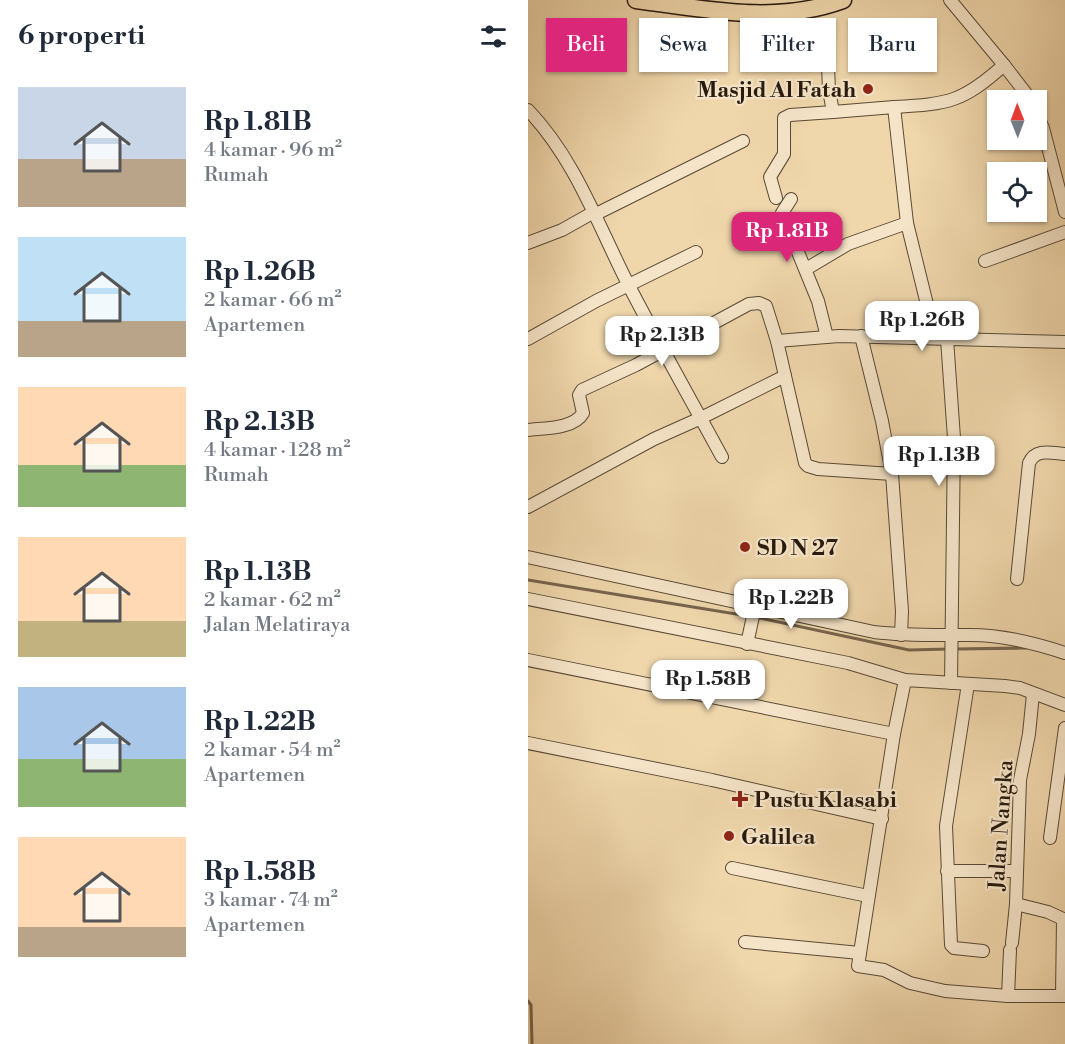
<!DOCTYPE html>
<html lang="id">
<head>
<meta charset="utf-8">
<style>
	body { margin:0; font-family:"Libre Bodoni",serif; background:#f2f2f3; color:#1f2937; height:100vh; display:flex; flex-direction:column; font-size:22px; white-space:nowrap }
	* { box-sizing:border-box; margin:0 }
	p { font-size:20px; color:#747a83 }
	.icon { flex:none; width:33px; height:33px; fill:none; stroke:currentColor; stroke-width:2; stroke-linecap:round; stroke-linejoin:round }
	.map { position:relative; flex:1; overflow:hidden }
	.sheet { display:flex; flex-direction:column; background:#fff; width:528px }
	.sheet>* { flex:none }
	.top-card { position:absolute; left:18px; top:18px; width:429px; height:54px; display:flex; gap:12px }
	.needle { width:39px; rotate:359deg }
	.controls { position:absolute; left:459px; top:90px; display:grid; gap:12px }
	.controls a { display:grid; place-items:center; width:60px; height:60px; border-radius:0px; background:#fff; box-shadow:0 2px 4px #0004; font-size:30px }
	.price { position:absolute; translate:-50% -51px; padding:0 14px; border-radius:12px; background:#fff; color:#222; font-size:20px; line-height:39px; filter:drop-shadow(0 2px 3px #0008) }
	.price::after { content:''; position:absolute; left:50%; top:36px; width:18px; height:14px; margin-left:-9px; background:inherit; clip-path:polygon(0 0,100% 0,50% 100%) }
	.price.current { background:#db2777; color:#fff }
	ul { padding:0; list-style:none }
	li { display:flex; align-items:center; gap:18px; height:150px; padding:0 18px }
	li span { display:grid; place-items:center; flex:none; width:168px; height:120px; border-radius:0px; color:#555 }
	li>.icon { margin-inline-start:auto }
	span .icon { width:72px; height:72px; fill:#fffc; stroke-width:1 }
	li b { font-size:26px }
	h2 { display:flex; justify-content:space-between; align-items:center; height:72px; padding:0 18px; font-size:26px }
	.chip { padding:0 21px; border-radius:0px; background:#fff; box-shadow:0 2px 4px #0004; font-size:21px; line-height:54px }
	.chip.current { background:#db2777; color:#fff }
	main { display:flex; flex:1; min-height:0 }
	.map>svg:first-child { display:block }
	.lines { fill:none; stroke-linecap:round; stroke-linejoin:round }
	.stream { stroke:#76644c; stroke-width:3 }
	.minor-casing { stroke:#584935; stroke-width:14 }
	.highway-casing { stroke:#261a0e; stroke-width:19 }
	.minor { stroke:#f5e4c8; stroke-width:12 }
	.highway { stroke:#efd6ab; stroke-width:16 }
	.poi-dot { fill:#8f2418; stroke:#f5e4c8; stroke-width:2 }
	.labels { text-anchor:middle; stroke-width:4.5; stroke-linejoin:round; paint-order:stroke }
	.poi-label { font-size:22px; font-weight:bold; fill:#261a0e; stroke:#f5e4c8; text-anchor:start }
	.street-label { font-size:22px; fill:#261a0e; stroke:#f5e4c8 }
</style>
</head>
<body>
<main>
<section class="sheet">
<h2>6 properti<svg class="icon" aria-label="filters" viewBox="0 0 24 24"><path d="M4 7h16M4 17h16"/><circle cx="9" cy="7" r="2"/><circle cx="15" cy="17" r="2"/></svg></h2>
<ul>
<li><span style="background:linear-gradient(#c9d6e8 60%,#b9a48a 0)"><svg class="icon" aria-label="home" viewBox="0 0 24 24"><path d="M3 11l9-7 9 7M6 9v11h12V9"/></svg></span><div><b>Rp 1.81B</b><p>4 kamar · 96 m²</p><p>Rumah</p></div></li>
<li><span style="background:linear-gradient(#bfe0f5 70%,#b9a48a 0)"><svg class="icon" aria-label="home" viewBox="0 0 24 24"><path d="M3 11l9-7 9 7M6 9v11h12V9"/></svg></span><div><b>Rp 1.26B</b><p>2 kamar · 66 m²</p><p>Apartemen</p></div></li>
<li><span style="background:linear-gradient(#ffd9b3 65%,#8fb573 0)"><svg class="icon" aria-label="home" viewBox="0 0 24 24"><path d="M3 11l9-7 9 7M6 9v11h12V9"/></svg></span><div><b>Rp 2.13B</b><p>4 kamar · 128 m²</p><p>Rumah</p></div></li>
<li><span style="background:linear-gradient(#ffd9b3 70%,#c2b280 0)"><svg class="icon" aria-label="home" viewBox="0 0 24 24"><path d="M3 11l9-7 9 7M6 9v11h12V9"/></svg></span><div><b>Rp 1.13B</b><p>2 kamar · 62 m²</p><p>Jalan Melatiraya</p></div></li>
<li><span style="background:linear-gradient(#a9c7e8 60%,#8fb573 0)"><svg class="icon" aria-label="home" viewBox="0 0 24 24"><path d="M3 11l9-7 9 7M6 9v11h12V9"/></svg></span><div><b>Rp 1.22B</b><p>2 kamar · 54 m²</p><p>Apartemen</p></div></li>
<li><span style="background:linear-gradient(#ffd9b3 75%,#b9a48a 0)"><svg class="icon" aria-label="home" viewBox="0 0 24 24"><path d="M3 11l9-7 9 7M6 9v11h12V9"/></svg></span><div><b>Rp 1.58B</b><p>3 kamar · 74 m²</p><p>Apartemen</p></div></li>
</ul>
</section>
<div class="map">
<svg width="537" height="1044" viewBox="0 0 537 1044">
	<rect width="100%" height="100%" fill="#efd6ab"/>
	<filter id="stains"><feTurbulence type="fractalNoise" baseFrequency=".00333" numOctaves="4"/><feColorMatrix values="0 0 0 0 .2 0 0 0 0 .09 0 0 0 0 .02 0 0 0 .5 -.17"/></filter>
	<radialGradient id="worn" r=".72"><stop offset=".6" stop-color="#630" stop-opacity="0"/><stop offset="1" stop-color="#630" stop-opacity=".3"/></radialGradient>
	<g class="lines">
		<!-- stream -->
		<g class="stream">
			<path d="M 0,580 L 220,616"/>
			<path d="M 227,617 L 381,650 L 421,649"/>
			<path d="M 427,649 L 499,648"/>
			<path d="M 0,1001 L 3,1005 L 4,1044"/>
		</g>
		<!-- minor casing -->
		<g class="minor-casing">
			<g id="minor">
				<path d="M 422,0 L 476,65 L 503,100"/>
				<path d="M 299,43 L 301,90 L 305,112 L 366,107 L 379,223 L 407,337"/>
				<path d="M 366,107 C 421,104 435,102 476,65"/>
				<path d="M 0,110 C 47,159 70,225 100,284 C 130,342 163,400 194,457"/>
				<path d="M 508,112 L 515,128 L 537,212"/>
				<path d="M 248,198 L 242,177 L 256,154 L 256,118 L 262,115 L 305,112"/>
				<path d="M 263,199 L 254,213 L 290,301 L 299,337"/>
				<path d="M 68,214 L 215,141"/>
				<path d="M 0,243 L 34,230 L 66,212"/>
				<path d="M 457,261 L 537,232"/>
				<path d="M 278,269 L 320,244 L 379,223"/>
				<path d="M 333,336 L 354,421 L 364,474 L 374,611 L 373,635"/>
				<path d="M 0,339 L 68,301 L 168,252"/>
				<path d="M 419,339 L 426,438 L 423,683"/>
				<path d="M 249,341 L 311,336 L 537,342"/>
				<path d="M 0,430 C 16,428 46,429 55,413 L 51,395 L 54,390 L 108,365 L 221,304 L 231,303 L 238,306 L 249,341 L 277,463 L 280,466 L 290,469 L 364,474"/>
				<path d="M 0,507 L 126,439 L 173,418 L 257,376"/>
				<path d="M 0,557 L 346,632 C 378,636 410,635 442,635 C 474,635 507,643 537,653"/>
				<path d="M 489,579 L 501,463 C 508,448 523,453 537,454"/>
				<path d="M 0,599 L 320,663 L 377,680"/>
				<path d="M 219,644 L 227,607"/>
				<path d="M 0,660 L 366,734"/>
				<path d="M 440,684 L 418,826 L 423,945 L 426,948 L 455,951"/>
				<path d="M 505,694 L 501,734 L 492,780 L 488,904 L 520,912 L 535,919 L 534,996"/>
				<path d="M 537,705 L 492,688 L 477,686 L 377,680 L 366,734 L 330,966 L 356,970 L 382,983 L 417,991 L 480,996 L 537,996"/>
				<path d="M 0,743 L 184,780 L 354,819"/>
				<path d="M 522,838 L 537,728"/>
				<path d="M 204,868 L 340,896"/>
				<path d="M 419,871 L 489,871"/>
				<path d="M 217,942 L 332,953"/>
				<path d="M 484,943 L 488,904"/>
				<path d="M 480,996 L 482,950"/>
			</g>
		</g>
		<!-- highway casing -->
		<g class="highway-casing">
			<path id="highway" d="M 108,0 C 177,9 247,25 315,0"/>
		</g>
		<!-- minor -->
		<use href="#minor" class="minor"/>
		<!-- highway -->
		<use href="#highway" class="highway"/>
	</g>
	<!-- markers -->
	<g class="poi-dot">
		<circle cx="340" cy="89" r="6"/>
		<circle cx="217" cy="547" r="6"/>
		<path d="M209 790h6v6h6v6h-6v6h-6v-6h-6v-6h6z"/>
		<circle cx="201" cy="836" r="6"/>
	</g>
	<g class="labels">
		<!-- poi labels -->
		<g class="poi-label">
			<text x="328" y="97" text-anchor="end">Masjid Al Fatah</text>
			<text x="229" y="555">SD N 27</text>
			<text x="226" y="807">Pustu Klasabi</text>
			<text x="213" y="844">Galilea</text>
		</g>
		<!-- street labels -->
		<g class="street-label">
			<text transform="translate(472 825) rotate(-86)" y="8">Jalan Nangka</text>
		</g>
	</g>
	<rect width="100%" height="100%" filter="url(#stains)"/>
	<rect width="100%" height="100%" fill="url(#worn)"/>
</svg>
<div class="controls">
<a><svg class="needle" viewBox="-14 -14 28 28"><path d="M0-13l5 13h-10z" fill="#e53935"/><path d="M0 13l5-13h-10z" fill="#747a83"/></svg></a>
<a><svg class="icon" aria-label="locate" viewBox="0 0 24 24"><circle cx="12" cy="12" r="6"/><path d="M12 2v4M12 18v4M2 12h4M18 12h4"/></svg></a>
</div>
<b class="price current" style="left:259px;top:263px">Rp 1.81B</b>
<b class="price" style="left:394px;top:352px">Rp 1.26B</b>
<b class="price" style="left:134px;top:367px">Rp 2.13B</b>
<b class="price" style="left:411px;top:487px">Rp 1.13B</b>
<b class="price" style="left:263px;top:630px">Rp 1.22B</b>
<b class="price" style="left:180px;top:711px">Rp 1.58B</b>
<div class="top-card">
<a class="chip current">Beli</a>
<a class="chip">Sewa</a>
<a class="chip">Filter</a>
<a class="chip">Baru</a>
</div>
</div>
</main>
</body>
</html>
